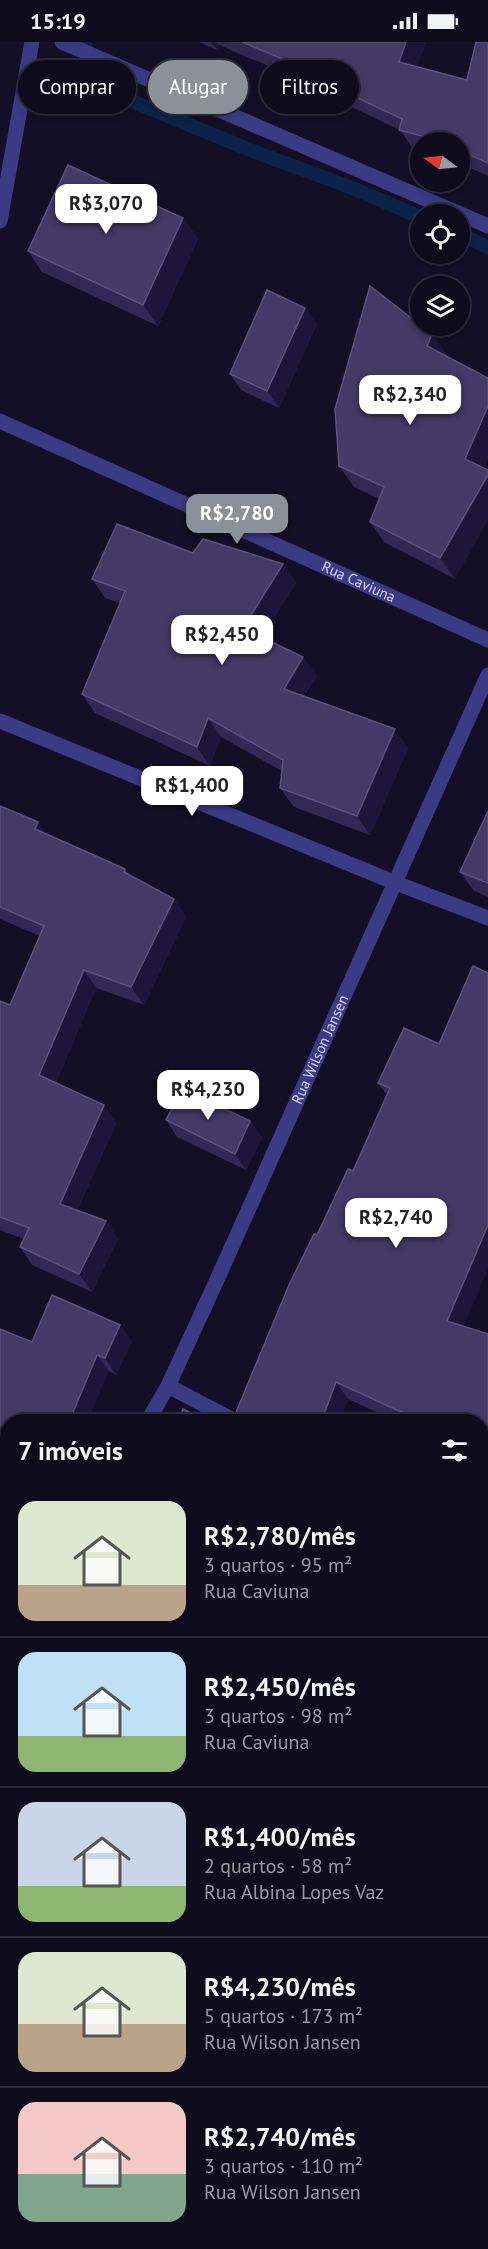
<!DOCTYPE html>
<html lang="pt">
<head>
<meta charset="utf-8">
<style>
	body { margin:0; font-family:"PT Sans",sans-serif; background:#1c1929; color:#f1f3f6; height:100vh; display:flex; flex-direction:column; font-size:22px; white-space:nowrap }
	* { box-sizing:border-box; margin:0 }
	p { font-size:20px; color:#9b9ba3 }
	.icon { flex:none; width:33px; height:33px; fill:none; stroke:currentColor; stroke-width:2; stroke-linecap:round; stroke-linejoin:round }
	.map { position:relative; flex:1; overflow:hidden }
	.details { position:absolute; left:0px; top:1372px; width:489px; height:836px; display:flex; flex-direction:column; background:#0e0b1c; border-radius:24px 24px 0 0; box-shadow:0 3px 9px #0003,0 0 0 2px #2e2b3b }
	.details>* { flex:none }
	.guide { position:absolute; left:18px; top:18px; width:453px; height:54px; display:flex; gap:12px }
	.needle { width:39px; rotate:285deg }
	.fabs { position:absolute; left:410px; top:90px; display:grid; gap:12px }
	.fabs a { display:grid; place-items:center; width:60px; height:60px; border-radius:50%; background:#0e0b1c; box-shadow:0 3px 9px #0003,0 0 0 2px #2e2b3b; font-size:30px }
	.price { position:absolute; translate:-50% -51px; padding:0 14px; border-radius:12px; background:#fff; color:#222; font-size:20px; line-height:39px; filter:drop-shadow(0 2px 3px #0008) }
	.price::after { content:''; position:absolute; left:50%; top:36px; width:18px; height:14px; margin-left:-9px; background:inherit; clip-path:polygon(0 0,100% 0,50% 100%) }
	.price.selected { background:#8c9099; color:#fff }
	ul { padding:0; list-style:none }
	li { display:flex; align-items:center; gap:18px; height:150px; padding:0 18px }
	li+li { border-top:2px solid #2e2b3b }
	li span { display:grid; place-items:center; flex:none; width:168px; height:120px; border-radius:18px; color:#555 }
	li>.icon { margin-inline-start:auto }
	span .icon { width:72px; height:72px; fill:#fffc; stroke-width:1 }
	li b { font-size:26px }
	h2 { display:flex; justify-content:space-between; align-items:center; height:72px; padding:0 18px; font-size:26px }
	.tag { padding:0 21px; border-radius:27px; background:#0e0b1c; box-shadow:0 3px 9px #0003,0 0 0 2px #2e2b3b; font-size:21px; line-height:54px }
	.tag.selected { background:#8c9099; color:#fff }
	.status { display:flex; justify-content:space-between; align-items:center; height:42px; padding:0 30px; background:#0e0b1c; direction:ltr }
	.status svg { height:16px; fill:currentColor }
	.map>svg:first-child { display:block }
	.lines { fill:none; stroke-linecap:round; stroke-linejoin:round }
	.stream { stroke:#0c2248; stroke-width:14 }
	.canal { stroke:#0c2248; stroke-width:46 }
	.street { stroke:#3d3a85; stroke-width:15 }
	.wall { fill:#312854 }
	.shaded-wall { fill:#1d163a }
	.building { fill:#433a66; stroke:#5a527e; stroke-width:1.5 }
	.labels { text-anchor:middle; stroke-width:4.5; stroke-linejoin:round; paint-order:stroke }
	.street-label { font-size:15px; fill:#d9d4ff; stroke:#130f26 }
</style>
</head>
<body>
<div class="status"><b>15:19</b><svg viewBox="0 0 49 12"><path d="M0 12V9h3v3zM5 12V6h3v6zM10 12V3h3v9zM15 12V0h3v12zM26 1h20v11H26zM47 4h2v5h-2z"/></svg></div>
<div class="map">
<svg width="488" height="2207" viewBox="0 0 488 2207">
	<rect width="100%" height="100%" fill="#130f26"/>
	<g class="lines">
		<!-- stream -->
		<g class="stream">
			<path d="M 84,0 L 100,46 L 255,110 L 350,145 L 420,175"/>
			<path d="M 459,192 L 488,205"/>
		</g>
		<!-- canal -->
		<g class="canal">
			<path d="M 482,1622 L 488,1625"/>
			<path d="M 0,1785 L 8,1778"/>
		</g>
		<!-- street -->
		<g class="street">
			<path d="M 62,0 L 488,184"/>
			<path d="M 0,179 L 32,0"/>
			<path id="s1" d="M 0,379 L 488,598"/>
			<path d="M 0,679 L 396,841 L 488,876"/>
			<path d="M 168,1344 L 237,1380"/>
			<path id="s2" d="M 147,1380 L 168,1344 L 216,1240 L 488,633"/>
			<path d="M 482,1498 L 488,1501"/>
			<path d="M 0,1513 L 8,1517"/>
			<path d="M 0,1602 L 8,1592"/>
			<path d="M 482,1693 L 488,1679"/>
			<path d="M 482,1904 L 488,1907"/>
			<path d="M 0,2164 L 8,2169"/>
			<path d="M 60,2200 L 77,2207"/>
			<path d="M 46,2207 L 48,2200"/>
		</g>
	</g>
	<!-- wall -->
	<g class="wall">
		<path d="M 199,0 L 426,0 L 417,24 L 467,38 L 488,0 L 488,134 L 459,121 L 459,100 L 420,100 L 420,109 L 413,107 L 400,88 L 322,51 L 318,45 L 219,3 L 217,8 Z"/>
		<path d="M 183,176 L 198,197 L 158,284 L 42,230 L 28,209 Z"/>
		<path d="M 305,266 L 317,282 L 279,366 L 241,348 L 230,332 Z"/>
		<path d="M 447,313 L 446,314 L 484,426 L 455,537 L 384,500 L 370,480 L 379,457 L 354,445 L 339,424 Z"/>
		<path d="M 193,511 L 283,522 L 296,541 L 262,595 L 317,634 L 304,654 L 408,706 L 370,793 L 294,765 L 280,746 L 282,729 L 221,695 L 210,724 L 95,671 L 82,652 L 120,561 L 105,556 L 92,537 Z"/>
		<path d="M 0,764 L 38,780 L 46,792 L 125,827 L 129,832 L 174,857 L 186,875 L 144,963 L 96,946 L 56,1041 L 104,1063 L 116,1082 L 77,1169 L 106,1179 L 118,1197 L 92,1250 L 32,1223 L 20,1205 L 24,1197 L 0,1188 L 0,959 L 10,963 L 40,894 L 0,877 Z"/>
		<path d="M 488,769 L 488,855 L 474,849 L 460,830 Z"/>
		<path d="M 404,986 L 464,1284 L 488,1292 L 488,1406 L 482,1404 L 482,1380 L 398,1380 L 348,1357 L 339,1380 L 232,1380 L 317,1193 L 353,1129 L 387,1053 L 378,1041 Z"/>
		<path d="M 166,1078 L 250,1079 L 262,1096 L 246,1128 L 177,1095 Z"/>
		<path d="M 120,1283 L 132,1299 L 116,1333 L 109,1329 L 8,1380 L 8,1467 L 0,1464 L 0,1287 L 32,1300 Z"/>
		<path d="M 482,1507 L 488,1510 L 488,1571 L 482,1567 Z"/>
		<path d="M 8,1644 L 8,1716 L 0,1711 L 0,1655 Z"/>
		<path d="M 488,1752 L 488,1897 L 482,1894 L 482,1770 Z"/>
		<path d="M 482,1908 L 488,1913 L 488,2047 L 482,2043 Z"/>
		<path d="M 8,1959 L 8,2052 L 0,2047 L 0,1971 Z"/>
	</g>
	<!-- shaded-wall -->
	<g class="shaded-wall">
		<path d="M 211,0 L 216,0 L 219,3 L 217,8 Z"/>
		<path d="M 406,0 L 426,0 L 412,38 L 399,20 Z"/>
		<path d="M 183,176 L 198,197 L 158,284 L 143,263 Z"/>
		<path d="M 305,266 L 317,282 L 279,366 L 267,349 Z"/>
		<path d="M 432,292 L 447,313 L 441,324 L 427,304 Z"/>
		<path d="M 488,364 L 488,418 L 480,438 L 465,417 Z"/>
		<path d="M 488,433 L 488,478 L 455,537 L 440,516 Z"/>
		<path d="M 283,522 L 296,541 L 256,604 L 243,586 Z"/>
		<path d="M 303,615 L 317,634 L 297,666 L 284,647 Z"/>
		<path d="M 208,676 L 221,695 L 210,724 L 197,705 Z"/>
		<path d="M 395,687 L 408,706 L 370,793 L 357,774 Z"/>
		<path d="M 38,780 L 51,798 L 35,787 Z"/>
		<path d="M 174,857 L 186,875 L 144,963 L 131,945 Z"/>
		<path d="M 84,928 L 96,946 L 52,1051 L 39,1033 Z"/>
		<path d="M 104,1063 L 116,1082 L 72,1180 L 60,1162 Z"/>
		<path d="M 250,1079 L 262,1096 L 246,1128 L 235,1112 Z"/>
		<path d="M 106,1179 L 118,1197 L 92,1250 L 79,1232 Z"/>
		<path d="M 488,1183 L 488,1227 L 459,1296 L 447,1279 Z"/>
		<path d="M 120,1283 L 132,1299 L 116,1333 L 105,1316 Z"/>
		<path d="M 97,1313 L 109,1329 L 87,1380 L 69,1380 Z"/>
		<path d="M 336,1340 L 348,1357 L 339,1380 L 321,1380 Z"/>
		<path d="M 8,2033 L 8,2046 L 3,2040 Z"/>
	</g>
	<!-- building -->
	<g class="building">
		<path d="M 242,0 L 406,0 L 399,20 L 467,38 L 476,0 L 488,0 L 488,121 L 459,108 L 459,100 L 442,100 L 433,97 L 399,88 L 402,77 L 309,33 L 311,29 Z"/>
		<path d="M 68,123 L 183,176 L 143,263 L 28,209 Z"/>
		<path d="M 370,244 L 432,292 L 427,304 L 488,336 L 488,364 L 465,417 L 488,428 L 488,433 L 440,516 L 370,480 L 384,445 L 339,424 L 335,367 Z"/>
		<path d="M 267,248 L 305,266 L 267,349 L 230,332 Z"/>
		<path d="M 117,482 L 193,511 L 203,497 L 283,522 L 243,586 L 303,615 L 284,647 L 395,687 L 357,774 L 280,746 L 283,718 L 208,676 L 197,705 L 82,652 L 125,549 L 92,537 Z"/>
		<path d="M 0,764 L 38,780 L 35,787 L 125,827 L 124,830 L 174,857 L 131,945 L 84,928 L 39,1033 L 104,1063 L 60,1162 L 106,1179 L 79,1232 L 20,1205 L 29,1186 L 0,1175 L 0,959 L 10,963 L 44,884 L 0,865 Z"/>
		<path d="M 488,769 L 488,841 L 460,830 Z"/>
		<path d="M 473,924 L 488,931 L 488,1183 L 447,1279 L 488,1292 L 488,1390 L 487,1393 L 482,1392 L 482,1380 L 423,1380 L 336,1340 L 321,1380 L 232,1380 L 289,1243 L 314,1192 L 317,1193 L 348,1127 L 353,1129 L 390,1046 L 378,1041 L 404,986 L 439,1002 Z"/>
		<path d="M 182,1046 L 250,1079 L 235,1112 L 166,1078 Z"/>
		<path d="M 52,1253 L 120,1283 L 105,1316 L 97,1313 L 69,1380 L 8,1380 L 8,1456 L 0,1453 L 0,1287 L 32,1300 Z"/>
		<path d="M 183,1367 L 209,1380 L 178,1380 Z"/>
		<path d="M 482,1507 L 488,1510 L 488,1553 L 485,1558 L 482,1557 Z"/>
		<path d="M 8,1644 L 8,1706 L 0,1701 L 0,1655 Z"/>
		<path d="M 488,1752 L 488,1887 L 485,1886 L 482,1882 L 482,1770 Z"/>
		<path d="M 482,1908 L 488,1913 L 488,2037 L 482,2033 Z"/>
		<path d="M 8,1959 L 8,2033 L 3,2040 L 0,2038 L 0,1971 Z"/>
	</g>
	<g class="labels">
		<!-- street labels -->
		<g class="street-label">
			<text dy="5" stroke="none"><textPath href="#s1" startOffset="393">Rua Caviuna</textPath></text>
			<text dy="5" stroke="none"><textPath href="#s2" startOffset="411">Rua Wilson Jansen</textPath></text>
		</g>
	</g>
</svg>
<div class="fabs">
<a><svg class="needle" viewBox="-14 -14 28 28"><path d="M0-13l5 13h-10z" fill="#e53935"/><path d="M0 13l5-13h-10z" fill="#9b9ba3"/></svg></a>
<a><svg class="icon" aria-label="locate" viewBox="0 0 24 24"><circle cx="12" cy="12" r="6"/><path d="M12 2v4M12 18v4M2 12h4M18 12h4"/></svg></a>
<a><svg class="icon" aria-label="layers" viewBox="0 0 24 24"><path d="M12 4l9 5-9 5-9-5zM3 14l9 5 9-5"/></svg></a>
</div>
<b class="price" style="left:106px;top:193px">R$3,070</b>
<b class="price" style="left:410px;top:384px">R$2,340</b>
<b class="price selected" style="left:237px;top:503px">R$2,780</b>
<b class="price" style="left:222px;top:624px">R$2,450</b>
<b class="price" style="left:192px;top:775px">R$1,400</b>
<b class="price" style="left:208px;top:1079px">R$4,230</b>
<b class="price" style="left:396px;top:1207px">R$2,740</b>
<div class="guide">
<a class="tag">Comprar</a>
<a class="tag selected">Alugar</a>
<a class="tag">Filtros</a>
</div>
<section class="details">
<h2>7 imóveis<svg class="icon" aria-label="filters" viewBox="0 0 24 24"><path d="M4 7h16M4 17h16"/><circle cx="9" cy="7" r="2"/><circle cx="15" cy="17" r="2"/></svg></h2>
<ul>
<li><span style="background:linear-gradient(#dfe7d0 70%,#b9a48a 0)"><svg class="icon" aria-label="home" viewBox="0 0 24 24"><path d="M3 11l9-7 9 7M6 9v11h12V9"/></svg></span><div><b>R$2,780/mês</b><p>3 quartos · 95 m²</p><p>Rua Caviuna</p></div></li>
<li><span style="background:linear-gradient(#bfe0f5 70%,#8fb573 0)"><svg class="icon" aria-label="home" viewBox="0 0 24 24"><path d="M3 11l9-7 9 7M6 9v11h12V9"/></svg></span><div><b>R$2,450/mês</b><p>3 quartos · 98 m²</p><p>Rua Caviuna</p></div></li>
<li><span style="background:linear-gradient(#c9d6e8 70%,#8fb573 0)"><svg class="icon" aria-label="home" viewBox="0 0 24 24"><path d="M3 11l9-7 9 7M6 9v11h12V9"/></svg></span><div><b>R$1,400/mês</b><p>2 quartos · 58 m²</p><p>Rua Albina Lopes Vaz</p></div></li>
<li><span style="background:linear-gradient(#dfe7d0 60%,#b9a48a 0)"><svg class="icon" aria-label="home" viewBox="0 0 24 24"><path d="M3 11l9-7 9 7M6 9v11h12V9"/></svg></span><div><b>R$4,230/mês</b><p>5 quartos · 173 m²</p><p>Rua Wilson Jansen</p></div></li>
<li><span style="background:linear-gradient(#f6c9c9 60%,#7fa58c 0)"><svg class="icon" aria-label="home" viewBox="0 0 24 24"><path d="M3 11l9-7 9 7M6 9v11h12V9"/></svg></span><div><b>R$2,740/mês</b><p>3 quartos · 110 m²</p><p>Rua Wilson Jansen</p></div></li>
</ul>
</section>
</div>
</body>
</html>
